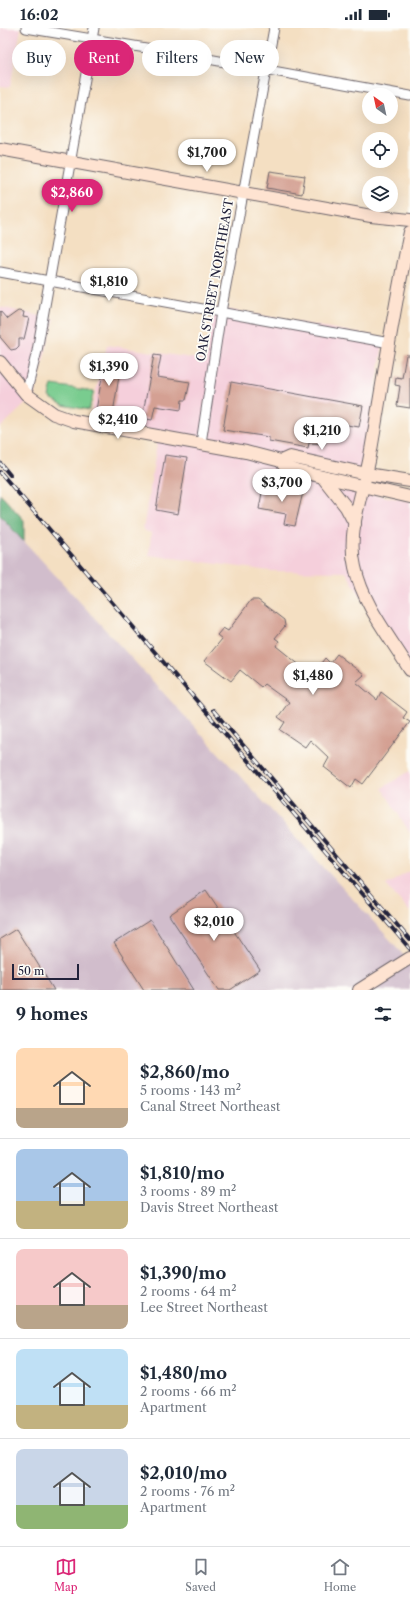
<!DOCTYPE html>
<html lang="en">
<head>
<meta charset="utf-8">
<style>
	body { margin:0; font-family:"Libre Caslon Text",serif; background:#f2f2f3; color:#1f2937; height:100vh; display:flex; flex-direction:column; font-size:15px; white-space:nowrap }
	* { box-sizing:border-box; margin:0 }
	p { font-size:13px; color:#747a83 }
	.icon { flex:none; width:22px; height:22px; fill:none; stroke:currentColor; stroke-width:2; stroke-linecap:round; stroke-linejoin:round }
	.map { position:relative; height:962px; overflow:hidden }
	.drawer { display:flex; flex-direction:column; background:#fff; flex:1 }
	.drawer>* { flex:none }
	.guide { position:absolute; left:12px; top:12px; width:386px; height:36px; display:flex; gap:8px }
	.needle { width:26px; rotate:327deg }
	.fabs { position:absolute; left:362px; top:60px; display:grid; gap:8px }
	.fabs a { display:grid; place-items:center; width:36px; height:36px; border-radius:50%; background:#fff; box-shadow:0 4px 16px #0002; font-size:20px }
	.scale { position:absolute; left:12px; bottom:10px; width:67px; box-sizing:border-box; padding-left:4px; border:2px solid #22223b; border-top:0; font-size:11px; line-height:14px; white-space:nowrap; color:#22223b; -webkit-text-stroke:3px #fdfcf7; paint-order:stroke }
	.price { position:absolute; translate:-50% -34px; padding:0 9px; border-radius:14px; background:#fff; color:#222; font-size:13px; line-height:26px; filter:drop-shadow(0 1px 2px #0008) }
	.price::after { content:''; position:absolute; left:50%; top:24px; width:12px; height:9px; margin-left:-6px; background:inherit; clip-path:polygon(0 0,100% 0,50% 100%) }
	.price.on { background:#db2777; color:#fff }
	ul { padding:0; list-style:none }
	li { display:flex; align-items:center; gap:12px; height:100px; padding:0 16px }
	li+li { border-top:1px solid #e0e1e3 }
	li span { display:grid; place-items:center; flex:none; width:112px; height:80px; border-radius:8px; color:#555 }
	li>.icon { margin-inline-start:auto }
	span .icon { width:48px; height:48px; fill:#fffc; stroke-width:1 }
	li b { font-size:17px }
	h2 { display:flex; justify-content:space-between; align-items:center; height:48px; padding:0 16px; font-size:17px }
	.chip { padding:0 14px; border-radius:18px; background:#fff; box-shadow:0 4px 16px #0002; font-size:14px; line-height:36px }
	.chip.on { background:#db2777; color:#fff }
	.status { display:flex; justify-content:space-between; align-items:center; height:28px; padding:0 20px; background:#fff; direction:ltr }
	.status svg { height:11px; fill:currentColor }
	.tabs { display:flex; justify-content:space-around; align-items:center; height:56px; border-top:1px solid #e0e1e3; background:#fff; font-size:11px; color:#747a83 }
	.tabs a { display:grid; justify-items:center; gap:2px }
	.tabs .on { color:#db2777 }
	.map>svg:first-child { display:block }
	.built { fill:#f5cfdb }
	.industrial { fill:#d1bdcc }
	.green { fill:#79cc8f; stroke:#4e7765 }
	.forest { fill:#62b07a; stroke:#42695a }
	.building { fill:#d4a093 }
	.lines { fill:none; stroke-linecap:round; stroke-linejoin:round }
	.street-casing { stroke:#6c646a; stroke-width:11 }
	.secondary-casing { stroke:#6c646a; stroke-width:14 }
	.street { stroke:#fff; stroke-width:9 }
	.secondary { stroke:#fee3d1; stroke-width:12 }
	.rail-casing { stroke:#22223b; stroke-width:4 }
	.rail { stroke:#fdfcf7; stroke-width:2.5; stroke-dasharray:8; stroke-linecap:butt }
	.labels { text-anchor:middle; stroke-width:3.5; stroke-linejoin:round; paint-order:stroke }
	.street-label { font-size:12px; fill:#22223b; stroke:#fdfcf7 }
</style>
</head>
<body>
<div class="status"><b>16:02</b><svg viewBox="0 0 49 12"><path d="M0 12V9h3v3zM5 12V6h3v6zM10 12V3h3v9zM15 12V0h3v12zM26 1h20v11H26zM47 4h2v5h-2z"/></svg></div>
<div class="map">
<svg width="410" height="962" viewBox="0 0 410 962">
	<rect width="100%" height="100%" fill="#fdfcf7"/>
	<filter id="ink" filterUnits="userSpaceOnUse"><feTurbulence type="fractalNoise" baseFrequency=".025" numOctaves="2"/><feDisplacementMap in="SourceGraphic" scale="8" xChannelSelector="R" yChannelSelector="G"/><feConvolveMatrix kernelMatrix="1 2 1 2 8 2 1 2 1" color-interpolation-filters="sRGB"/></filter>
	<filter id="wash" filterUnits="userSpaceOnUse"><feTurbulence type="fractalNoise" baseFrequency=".012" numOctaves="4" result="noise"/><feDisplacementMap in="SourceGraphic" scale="16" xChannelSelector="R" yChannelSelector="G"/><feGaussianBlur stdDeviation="0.9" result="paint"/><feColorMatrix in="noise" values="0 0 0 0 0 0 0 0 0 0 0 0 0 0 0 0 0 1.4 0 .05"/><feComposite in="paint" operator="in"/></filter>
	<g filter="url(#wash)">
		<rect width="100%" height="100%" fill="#f4dfc2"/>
		<!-- built -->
		<g class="built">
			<path d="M 0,0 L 21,0 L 10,59 L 0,58 Z"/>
			<path d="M 0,279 L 54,291 L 34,368 L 0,400 Z"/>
			<path d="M 214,279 L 384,310 L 359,464 L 410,473 L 410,650 L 346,544 L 270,543 L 149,527 L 151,505 L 143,502 L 159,404 L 89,392 L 107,317 L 205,332 Z"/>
			<path d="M 410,743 L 410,805 L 382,760 Z"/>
			<path d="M 410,843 L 410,884 L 386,857 Z"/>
		</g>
		<!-- industrial -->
		<path class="industrial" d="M 0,487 L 394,916 L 410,935 L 410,962 L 0,962 Z"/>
		<!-- green -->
		<path class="green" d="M 52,357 L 94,363 L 89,382 L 63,377 L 49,369 Z"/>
		<!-- forest -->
		<path class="forest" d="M 0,466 L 24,492 L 24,514 L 0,487 Z"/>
		<g id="blocks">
			<!-- building -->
			<g class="building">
				<path d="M 270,143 L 305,148 L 302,166 L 267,160 Z"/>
				<path d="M 0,283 L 7,291 L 18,283 L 24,284 L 23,289 L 29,290 L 24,311 L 19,311 L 19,318 L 16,321 L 11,322 L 0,309 Z"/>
				<path d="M 154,327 L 161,328 L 157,349 L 190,354 L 186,372 L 182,372 L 181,382 L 155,378 L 152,392 L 142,390 Z"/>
				<path d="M 406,327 L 410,327 L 410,380 L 397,378 L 400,358 L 395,357 L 396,349 L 402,350 Z"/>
				<path d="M 105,333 L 121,336 L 113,385 L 96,382 Z"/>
				<path d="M 231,354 L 363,378 L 359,399 L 329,394 L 325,416 L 309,415 L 308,420 L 269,413 L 269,409 L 223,402 Z"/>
				<path d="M 165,427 L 187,430 L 178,486 L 156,482 Z"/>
				<path d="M 263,459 L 280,463 L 281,459 L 303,464 L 295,498 L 284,496 L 286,486 L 259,481 Z"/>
				<path d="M 251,572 L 258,572 L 284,592 L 285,598 L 275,610 L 279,613 L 276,618 L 312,647 L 325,630 L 330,635 L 337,626 L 364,647 L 356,654 L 377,672 L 381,664 L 407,684 L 403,690 L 410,694 L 363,756 L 356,751 L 351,760 L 324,739 L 329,730 L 310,712 L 305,719 L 280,702 L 285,694 L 278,689 L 289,674 L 264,656 L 261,659 L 240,642 L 231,653 L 204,633 L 222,611 L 217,607 L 223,600 L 228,603 Z"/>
				<path d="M 206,862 L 260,942 L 230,962 L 219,962 L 169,887 Z"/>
				<path d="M 150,892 L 194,962 L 144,962 L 114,915 Z"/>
				<path d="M 16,901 L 54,962 L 0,962 L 0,911 Z"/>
			</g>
		</g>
	</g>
	<g filter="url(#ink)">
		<use href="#blocks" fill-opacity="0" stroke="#6c646a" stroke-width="1"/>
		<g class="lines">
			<!-- street casing -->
			<g class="street-casing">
				<g id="street">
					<path d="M 26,0 L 170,24 L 410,68"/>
					<path d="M 0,244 L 390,315"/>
					<path d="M 26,366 L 37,323 L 94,0"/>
					<path d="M 201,415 L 221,284 L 274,0"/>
				</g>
			</g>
			<!-- secondary casing -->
			<g class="secondary-casing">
				<g id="secondary">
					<path d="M 0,121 L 371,188 L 410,192"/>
					<path d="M 410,204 C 394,278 383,353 370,428 C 364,463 346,503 355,539 C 363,577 390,609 410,642"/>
					<path d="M 0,334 L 26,366 L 54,386 L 74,393 L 246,424 L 281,433 L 290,429 L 367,446 L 410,453"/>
					<path d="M 281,433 L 285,439 L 297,443 L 410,469"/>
					<path d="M 324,451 L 346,479 L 355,496"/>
					<path d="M 359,962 L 410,930"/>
				</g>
			</g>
			<!-- street -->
			<use href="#street" class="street"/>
			<!-- secondary -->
			<use href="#secondary" class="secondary"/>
			<!-- rail casing -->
			<g class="rail-casing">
				<g id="rail">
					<path d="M 0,435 L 10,447"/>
					<path d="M 0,444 L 410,921"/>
					<path d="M 213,682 L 410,912"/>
				</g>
			</g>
			<!-- rail -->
			<use href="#rail" class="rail"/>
		</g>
	</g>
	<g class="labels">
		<!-- street labels -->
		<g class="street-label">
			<text transform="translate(215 252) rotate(-80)" y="4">OAK STREET NORTHEAST</text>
		</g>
	</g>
</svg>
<div class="fabs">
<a><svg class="needle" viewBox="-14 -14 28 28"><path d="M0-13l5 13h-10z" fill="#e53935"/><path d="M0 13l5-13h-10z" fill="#747a83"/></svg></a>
<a><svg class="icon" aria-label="locate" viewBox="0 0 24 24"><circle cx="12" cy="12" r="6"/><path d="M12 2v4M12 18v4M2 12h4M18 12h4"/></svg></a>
<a><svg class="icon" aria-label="layers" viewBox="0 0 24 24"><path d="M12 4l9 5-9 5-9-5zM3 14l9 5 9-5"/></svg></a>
</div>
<div class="scale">50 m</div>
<b class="price" style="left:207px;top:145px">$1,700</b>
<b class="price on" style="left:72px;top:185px">$2,860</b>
<b class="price" style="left:109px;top:274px">$1,810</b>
<b class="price" style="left:109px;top:359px">$1,390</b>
<b class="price" style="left:118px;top:412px">$2,410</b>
<b class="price" style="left:322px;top:423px">$1,210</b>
<b class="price" style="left:282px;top:475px">$3,700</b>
<b class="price" style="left:313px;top:668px">$1,480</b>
<b class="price" style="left:214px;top:914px">$2,010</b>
<div class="guide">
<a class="chip">Buy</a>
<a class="chip on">Rent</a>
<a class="chip">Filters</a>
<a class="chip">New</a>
</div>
</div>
<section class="drawer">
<h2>9 homes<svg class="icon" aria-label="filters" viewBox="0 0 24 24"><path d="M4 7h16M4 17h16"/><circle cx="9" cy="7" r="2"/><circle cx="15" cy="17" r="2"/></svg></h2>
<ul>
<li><span style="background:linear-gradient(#ffd9b3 75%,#b9a48a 0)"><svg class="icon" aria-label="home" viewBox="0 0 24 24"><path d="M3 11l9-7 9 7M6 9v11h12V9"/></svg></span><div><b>$2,860/mo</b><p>5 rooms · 143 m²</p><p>Canal Street Northeast</p></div></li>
<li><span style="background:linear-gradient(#a9c7e8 65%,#c2b280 0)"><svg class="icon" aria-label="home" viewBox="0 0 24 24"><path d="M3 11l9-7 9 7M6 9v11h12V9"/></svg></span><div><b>$1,810/mo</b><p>3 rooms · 89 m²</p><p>Davis Street Northeast</p></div></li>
<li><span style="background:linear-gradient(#f6c9c9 70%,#b9a48a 0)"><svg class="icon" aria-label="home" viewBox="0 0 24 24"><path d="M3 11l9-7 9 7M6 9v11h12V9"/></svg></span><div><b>$1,390/mo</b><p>2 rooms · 64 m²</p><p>Lee Street Northeast</p></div></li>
<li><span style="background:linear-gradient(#bfe0f5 70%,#c2b280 0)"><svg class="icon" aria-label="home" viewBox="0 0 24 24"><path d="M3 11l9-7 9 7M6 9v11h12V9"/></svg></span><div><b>$1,480/mo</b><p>2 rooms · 66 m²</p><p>Apartment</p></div></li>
<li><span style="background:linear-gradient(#c9d6e8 70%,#8fb573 0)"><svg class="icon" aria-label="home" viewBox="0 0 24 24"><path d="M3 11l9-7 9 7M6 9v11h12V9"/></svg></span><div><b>$2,010/mo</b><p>2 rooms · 76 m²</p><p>Apartment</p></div></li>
</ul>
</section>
<nav class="tabs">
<a class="on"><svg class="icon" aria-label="map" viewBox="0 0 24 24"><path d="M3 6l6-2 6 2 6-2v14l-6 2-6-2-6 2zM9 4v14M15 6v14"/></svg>Map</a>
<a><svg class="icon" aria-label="saved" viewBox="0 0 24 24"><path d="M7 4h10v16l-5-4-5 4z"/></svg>Saved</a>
<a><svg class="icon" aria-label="home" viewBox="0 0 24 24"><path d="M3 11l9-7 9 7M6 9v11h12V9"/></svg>Home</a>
</nav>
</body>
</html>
